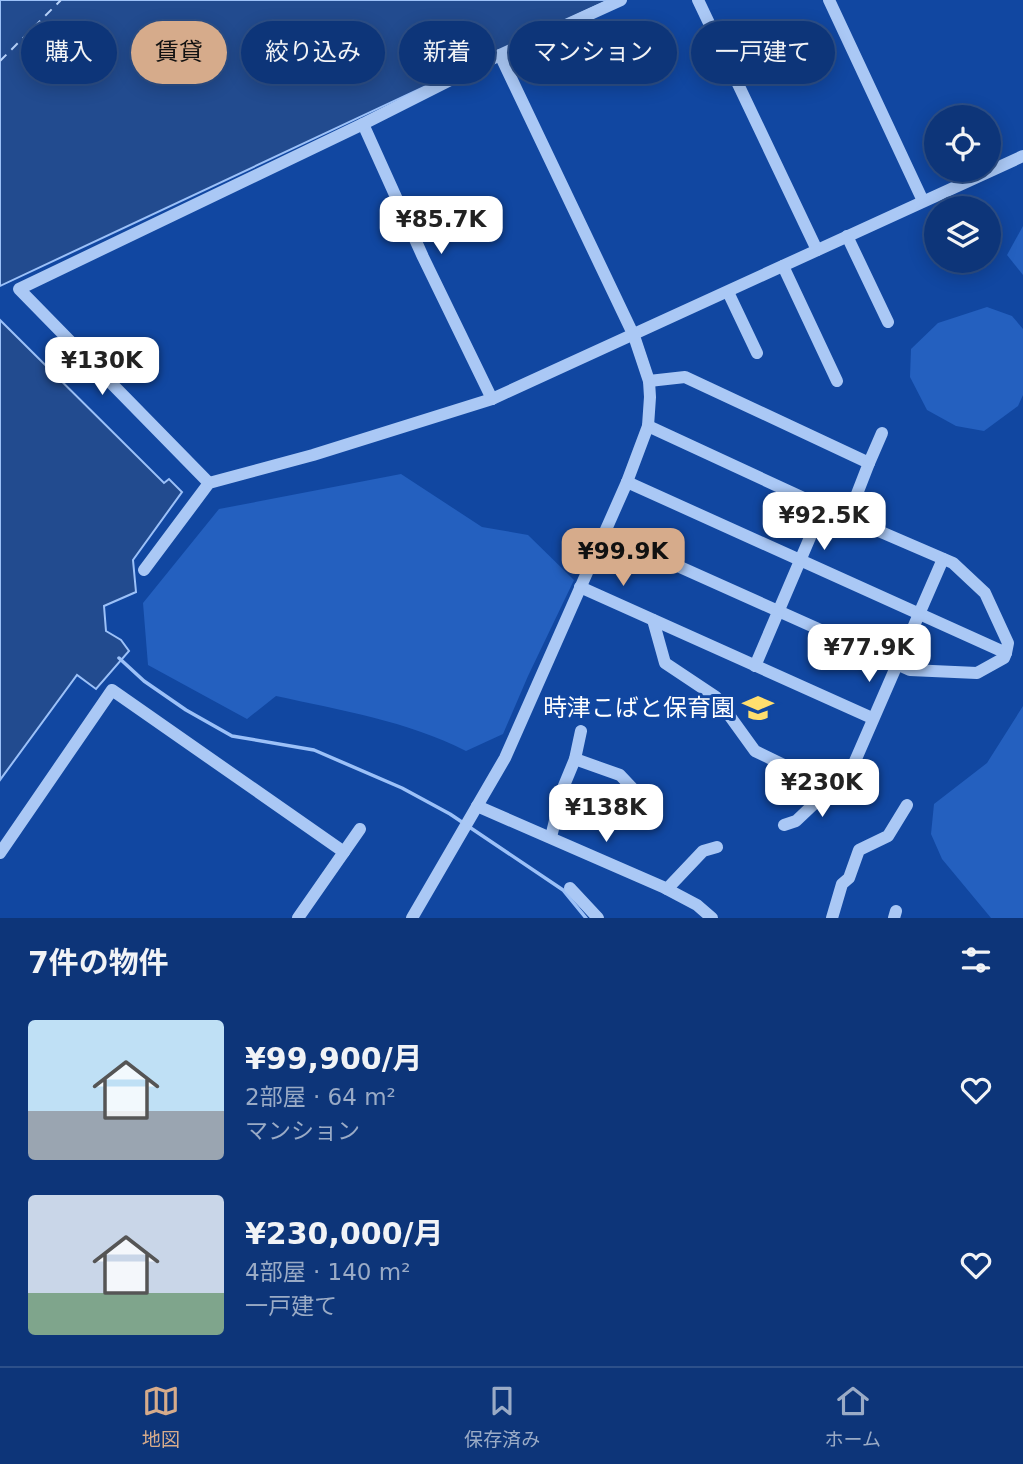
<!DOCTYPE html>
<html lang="ja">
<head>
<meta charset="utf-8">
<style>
	body { margin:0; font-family:"DejaVu Sans","Noto Sans JP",sans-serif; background:#163d7e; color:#f1f3f6; height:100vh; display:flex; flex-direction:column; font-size:26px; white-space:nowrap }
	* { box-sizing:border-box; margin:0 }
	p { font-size:23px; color:#9aabc6 }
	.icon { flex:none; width:38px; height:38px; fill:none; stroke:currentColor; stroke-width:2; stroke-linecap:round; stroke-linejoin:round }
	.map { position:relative; height:918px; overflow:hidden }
	.drawer { display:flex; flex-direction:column; background:#0d3579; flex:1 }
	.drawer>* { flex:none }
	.banner { position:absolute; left:21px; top:21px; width:982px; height:63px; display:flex; gap:14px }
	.controls { position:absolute; left:924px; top:105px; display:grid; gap:14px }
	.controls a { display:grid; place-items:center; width:77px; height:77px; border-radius:50%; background:#0d3579; box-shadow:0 4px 18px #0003,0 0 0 2px #2d508a; font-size:35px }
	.price { position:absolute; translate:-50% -60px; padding:0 16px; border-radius:14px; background:#fff; color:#222; font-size:23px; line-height:46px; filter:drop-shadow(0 2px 4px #0008) }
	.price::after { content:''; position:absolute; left:50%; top:42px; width:21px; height:16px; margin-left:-10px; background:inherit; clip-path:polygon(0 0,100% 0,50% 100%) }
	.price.current { background:#d6ab8b; color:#111 }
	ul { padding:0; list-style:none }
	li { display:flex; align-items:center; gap:21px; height:175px; padding:0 28px }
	li span { display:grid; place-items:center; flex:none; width:196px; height:140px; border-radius:7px; color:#555 }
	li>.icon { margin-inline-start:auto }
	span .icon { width:84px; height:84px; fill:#fffc; stroke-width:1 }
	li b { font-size:30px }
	h2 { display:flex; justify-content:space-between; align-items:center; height:84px; padding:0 28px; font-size:30px }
	.chip { padding:0 24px; border-radius:32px; background:#0d3579; box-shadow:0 4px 18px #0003,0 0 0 2px #2d508a; font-size:24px; line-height:63px }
	.chip.current { background:#d6ab8b; color:#111 }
	.menu { display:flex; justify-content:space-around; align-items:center; height:98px; border-top:2px solid #2d508a; background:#0d3579; font-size:19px; color:#9aabc6 }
	.menu a { display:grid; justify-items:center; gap:4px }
	.menu .current { color:#d6ab8b }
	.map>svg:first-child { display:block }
	.green { fill:#2460bf }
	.water { fill:#224b8f; stroke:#9cc1f8; stroke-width:2 }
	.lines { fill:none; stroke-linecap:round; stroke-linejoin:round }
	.stream { stroke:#9cc1f8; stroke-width:3.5 }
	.ferry { stroke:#b7d2fb; stroke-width:2; stroke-dasharray:9 7; stroke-linecap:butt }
	.minor { stroke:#aac8f5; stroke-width:12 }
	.labels { text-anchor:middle; stroke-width:6; stroke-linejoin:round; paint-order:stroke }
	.poi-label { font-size:24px; fill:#fff; stroke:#1147a1; text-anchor:end }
</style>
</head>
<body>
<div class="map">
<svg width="1023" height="918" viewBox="0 0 1023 918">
	<rect width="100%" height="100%" fill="#1147a1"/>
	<!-- green -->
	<g class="green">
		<path d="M 1023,226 L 1023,275 L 1007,255 Z"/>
		<path d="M 987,307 L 1012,316 L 1023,329 L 1023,395 L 1018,406 L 984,431 L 956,426 L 927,410 L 910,377 L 911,349 L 938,323 Z"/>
		<path d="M 401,474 L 482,527 L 528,535 L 574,580 L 528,676 L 503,734 L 466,751 C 407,721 340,710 276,696 L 247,719 L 148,665 L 143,603 L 219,509 Z"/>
		<path d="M 1023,706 L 1023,918 L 991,918 L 942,859 L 931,834 L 934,804 L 987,763 Z"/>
	</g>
	<!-- water -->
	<g class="water">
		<path d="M 0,0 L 609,0 L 0,286 Z"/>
		<path d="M 0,320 L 164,483 L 169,479 L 182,492 L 133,560 L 136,592 L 104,606 L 106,631 L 121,640 L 129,651 L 96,689 L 77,675 L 0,780 Z"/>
	</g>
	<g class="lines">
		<!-- stream -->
		<path class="stream" d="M 119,658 L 144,681 L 186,710 L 232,736 L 314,750 L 402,788 L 450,814 L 563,890 L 586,918"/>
		<!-- ferry -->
		<path class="ferry" d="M 0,61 L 61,0"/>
		<!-- minor -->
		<g class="minor">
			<path d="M 698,0 L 817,250"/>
			<path d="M 829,0 L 923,201"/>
			<path d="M 363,124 L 423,257 L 492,399"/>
			<path d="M 847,236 L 888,322"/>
			<path d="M 783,266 L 837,381"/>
			<path d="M 728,292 L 757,353"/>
			<path d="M 649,381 L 685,377 L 869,463 L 848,517"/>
			<path d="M 869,463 L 882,433"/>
			<path d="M 627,482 L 1006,653"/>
			<path d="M 209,483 L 19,289 L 363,124 L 500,55 L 621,0"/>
			<path d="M 604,533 L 910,670 L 977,673 L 1004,658 L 1006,653 L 1008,643 L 985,593 L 953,563 L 823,507 L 648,426"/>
			<path d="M 144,570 L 209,483 L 313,455 L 492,399 L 1023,156"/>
			<path d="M 580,587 L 872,718"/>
			<path d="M 653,620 L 665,663 L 716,697 L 755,751 L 827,786 L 849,775 L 943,559"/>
			<path d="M 755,666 L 823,507"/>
			<path d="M 575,759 L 620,775 L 637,793"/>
			<path d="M 563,788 L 601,800"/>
			<path d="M 477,806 L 663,887 L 697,905 L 712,918"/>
			<path d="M 784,825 L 796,821 L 815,803 L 818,781"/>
			<path d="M 551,837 L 563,788 L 575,759 L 581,731"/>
			<path d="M 0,853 L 112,690 L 344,852"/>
			<path d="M 570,888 L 598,918"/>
			<path d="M 667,889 L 703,851 L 717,847"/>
			<path d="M 298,918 L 360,829"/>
			<path d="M 412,918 L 505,758 L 627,482 L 648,426 L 650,397 L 649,381 L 634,336 L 500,55"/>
			<path d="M 832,918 L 842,884 L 849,878 L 859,850 L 888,836 L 907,805"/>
			<path d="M 894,918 L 896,911"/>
		</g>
	</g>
	<!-- icons -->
	<defs>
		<g id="school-bare" transform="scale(2.415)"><path d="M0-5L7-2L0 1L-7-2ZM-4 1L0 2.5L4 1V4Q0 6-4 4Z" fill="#ffde6e" stroke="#1147a1" stroke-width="2.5" paint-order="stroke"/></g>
	</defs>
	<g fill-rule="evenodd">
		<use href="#school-bare" x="758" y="708"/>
	</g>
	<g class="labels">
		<!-- poi labels -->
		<g class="poi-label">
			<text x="735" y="716">時津こばと保育園</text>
		</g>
	</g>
</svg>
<div class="controls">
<a><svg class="icon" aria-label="locate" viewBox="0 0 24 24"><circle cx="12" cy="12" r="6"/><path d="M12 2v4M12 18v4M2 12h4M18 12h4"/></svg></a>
<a><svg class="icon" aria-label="layers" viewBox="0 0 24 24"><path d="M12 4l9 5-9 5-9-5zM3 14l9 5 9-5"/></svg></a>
</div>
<b class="price" style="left:441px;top:256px">¥85.7K</b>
<b class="price" style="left:102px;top:397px">¥130K</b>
<b class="price" style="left:824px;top:552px">¥92.5K</b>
<b class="price current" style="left:623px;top:588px">¥99.9K</b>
<b class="price" style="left:869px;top:684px">¥77.9K</b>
<b class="price" style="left:822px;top:819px">¥230K</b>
<b class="price" style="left:606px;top:844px">¥138K</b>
<div class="banner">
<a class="chip">購入</a>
<a class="chip current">賃貸</a>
<a class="chip">絞り込み</a>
<a class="chip">新着</a>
<a class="chip">マンション</a>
<a class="chip">一戸建て</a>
</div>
</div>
<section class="drawer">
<h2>7件の物件<svg class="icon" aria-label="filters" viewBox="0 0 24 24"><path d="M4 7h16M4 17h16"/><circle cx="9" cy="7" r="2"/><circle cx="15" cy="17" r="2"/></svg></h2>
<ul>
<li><span style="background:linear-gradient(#bfe0f5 65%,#9aa5b1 0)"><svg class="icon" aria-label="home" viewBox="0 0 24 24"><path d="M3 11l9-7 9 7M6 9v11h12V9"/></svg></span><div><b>¥99,900/月</b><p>2部屋 · 64 m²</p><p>マンション</p></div><svg class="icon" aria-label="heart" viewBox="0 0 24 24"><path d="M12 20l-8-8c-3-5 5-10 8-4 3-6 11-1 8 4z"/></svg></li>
<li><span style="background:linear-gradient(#c9d6e8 70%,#7fa58c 0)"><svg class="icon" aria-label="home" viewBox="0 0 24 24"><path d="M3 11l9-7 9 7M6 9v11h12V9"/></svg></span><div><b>¥230,000/月</b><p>4部屋 · 140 m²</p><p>一戸建て</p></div><svg class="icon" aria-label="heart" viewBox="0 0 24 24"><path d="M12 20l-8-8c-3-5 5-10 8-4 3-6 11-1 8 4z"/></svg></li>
</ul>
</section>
<nav class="menu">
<a class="current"><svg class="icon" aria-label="map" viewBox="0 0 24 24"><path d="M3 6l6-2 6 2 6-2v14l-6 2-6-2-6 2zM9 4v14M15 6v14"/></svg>地図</a>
<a><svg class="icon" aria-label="saved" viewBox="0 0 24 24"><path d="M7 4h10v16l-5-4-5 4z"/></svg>保存済み</a>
<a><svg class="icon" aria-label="home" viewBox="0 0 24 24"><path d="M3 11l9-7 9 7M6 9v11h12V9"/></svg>ホーム</a>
</nav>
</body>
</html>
